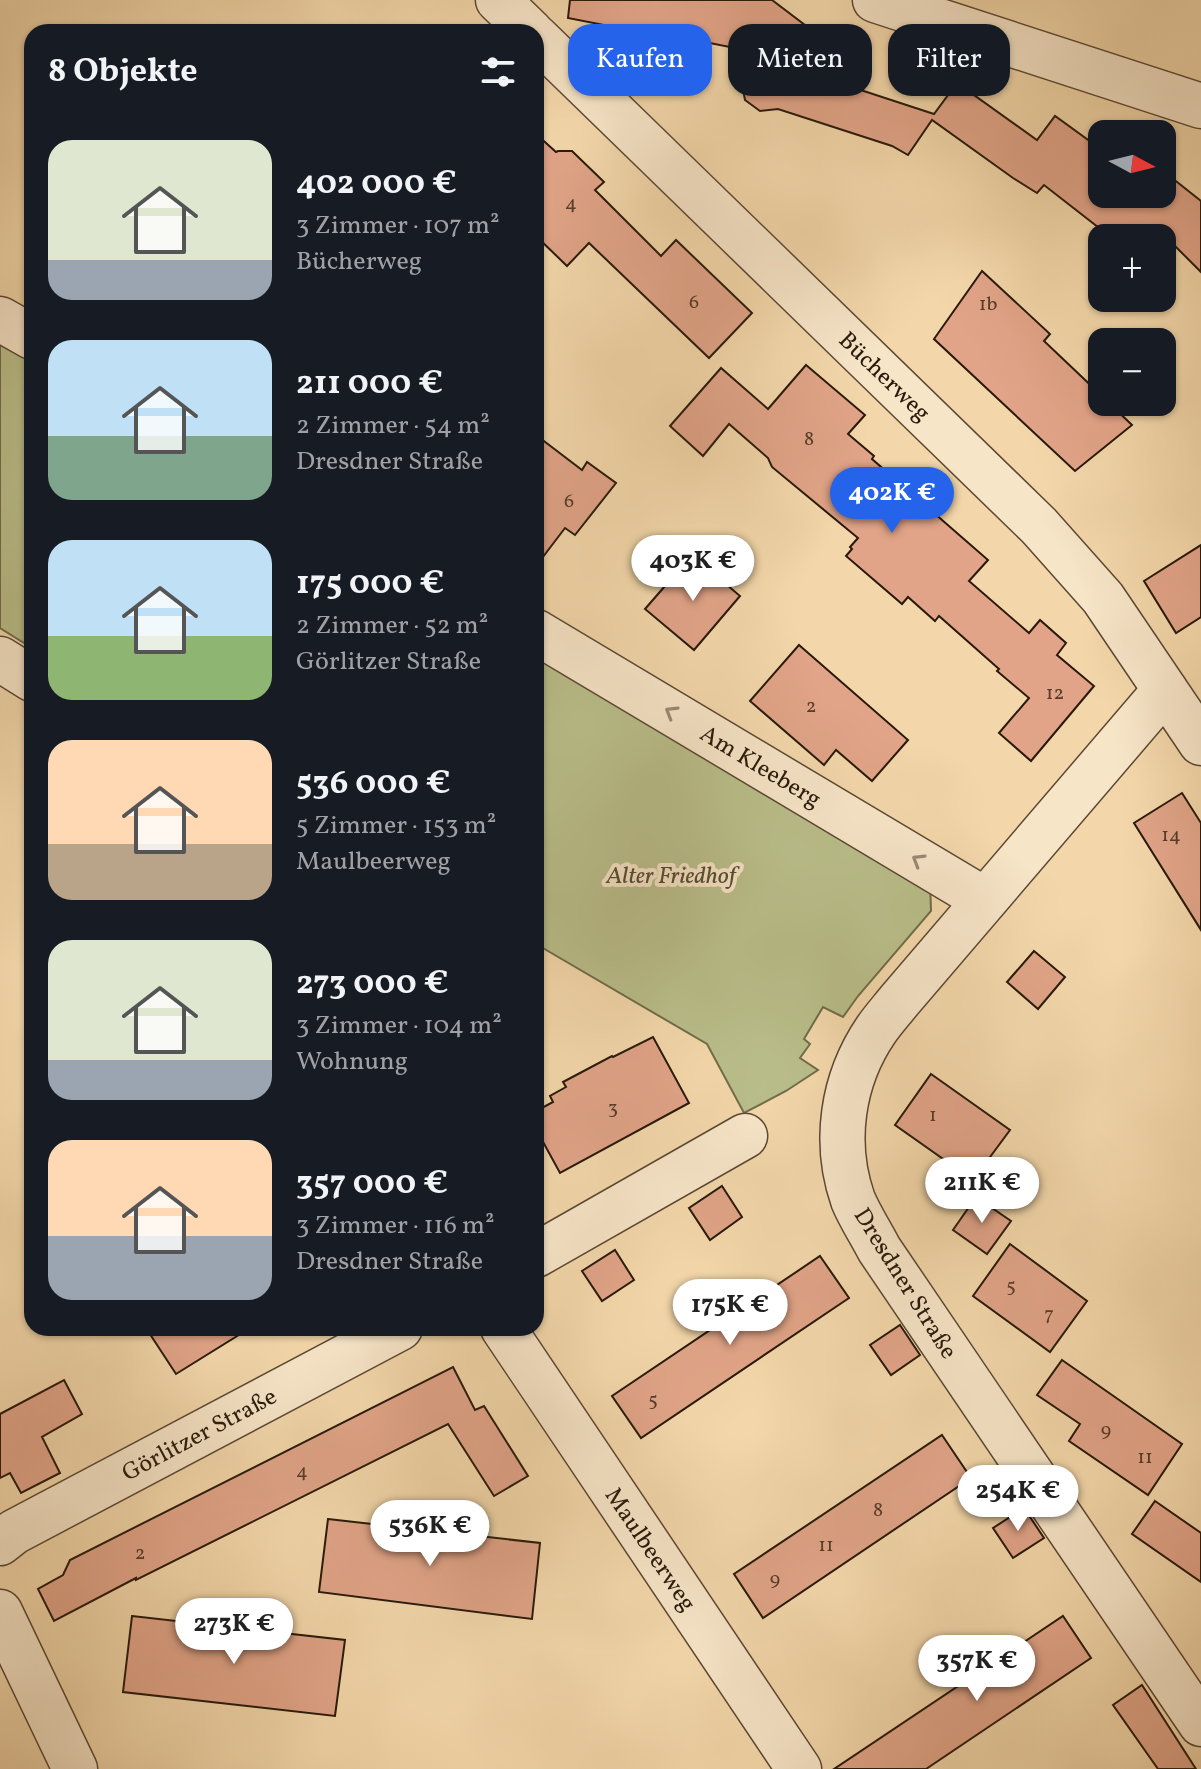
<!DOCTYPE html>
<html lang="de">
<head>
<meta charset="utf-8">
<style>
	body { margin:0; font-family:Vollkorn,serif; background:#242831; color:#f1f3f6; height:100vh; display:flex; flex-direction:column; font-size:30px; white-space:nowrap }
	* { box-sizing:border-box; margin:0 }
	p { font-size:26px; color:#9ea1a6 }
	.icon { flex:none; width:44px; height:44px; fill:none; stroke:currentColor; stroke-width:2; stroke-linecap:round; stroke-linejoin:round }
	.map { position:relative; flex:1; overflow:hidden }
	.side { position:absolute; left:24px; top:24px; width:520px; height:1312px; display:flex; flex-direction:column; background:#171b24; border-radius:24px; box-shadow:0 2px 6px #0004 }
	.side>* { flex:none }
	.banner { position:absolute; left:568px; top:24px; width:512px; height:72px; display:flex; gap:16px }
	.needle { width:52px; rotate:97deg }
	.buttons { position:absolute; left:1088px; top:120px; display:grid; gap:16px }
	.buttons a { display:grid; place-items:center; width:88px; height:88px; border-radius:16px; background:#171b24; box-shadow:0 2px 6px #0004; font-size:40px }
	.price { position:absolute; translate:-50% -68px; padding:0 18px; border-radius:28px; background:#fff; color:#222; font-size:26px; line-height:52px; filter:drop-shadow(0 2px 4px #0008) }
	.price::after { content:''; position:absolute; left:50%; top:48px; width:24px; height:18px; margin-left:-12px; background:inherit; clip-path:polygon(0 0,100% 0,50% 100%) }
	.price.active { background:#2563eb; color:#fff }
	ul { padding:0; list-style:none }
	li { display:flex; align-items:center; gap:24px; height:200px; padding:0 24px }
	li span { display:grid; place-items:center; flex:none; width:224px; height:160px; border-radius:24px; color:#555 }
	li>.icon { margin-inline-start:auto }
	span .icon { width:96px; height:96px; fill:#fffc; stroke-width:1 }
	li b { font-size:34px }
	h2 { display:flex; justify-content:space-between; align-items:center; height:96px; padding:0 24px; font-size:34px }
	.pill { padding:0 28px; border-radius:24px; background:#171b24; box-shadow:0 2px 6px #0004; font-size:28px; line-height:72px }
	.pill.active { background:#2563eb; color:#fff }
	.map>svg:first-child { display:block }
	.green { fill:#b9be8a; stroke:#706c4a; stroke-width:2 }
	.building { fill:#e1a488; stroke:#28190b; stroke-width:2 }
	.lines { fill:none; stroke-linecap:round; stroke-linejoin:round }
	.minor-casing { stroke:#5b4833; stroke-width:47 }
	.minor { stroke:#f7e5c8; stroke-width:44 }
	.oneway { stroke:#9a8973 }
	.labels { text-anchor:middle; stroke-width:8; stroke-linejoin:round; paint-order:stroke }
	.number-label { font-size:20px; fill:#563c2a }
	.street-label { font-size:24px; fill:#28190b; stroke:#f7e5c8 }
	.park-label { font-size:24px; font-style:italic; fill:#544b31; stroke:#f7e5c8 }
</style>
</head>
<body>
<div class="map">
<svg width="1201" height="1769" viewBox="0 0 1201 1769">
	<rect width="100%" height="100%" fill="#f3d7aa"/>
	<filter id="stains"><feTurbulence type="fractalNoise" baseFrequency=".0025" numOctaves="4"/><feColorMatrix values="0 0 0 0 .2 0 0 0 0 .09 0 0 0 0 .02 0 0 0 .5 -.17"/></filter>
	<radialGradient id="worn" r=".72"><stop offset=".6" stop-color="#630" stop-opacity="0"/><stop offset="1" stop-color="#630" stop-opacity=".3"/></radialGradient>
	<!-- green -->
	<g class="green">
		<path d="M 0,337 L 32,355 L 32,648 L 0,628 Z"/>
		<path d="M 536,644 L 930,879 L 931,911 L 858,996 L 843,1017 L 823,1007 L 804,1039 L 810,1044 L 800,1058 L 818,1070 L 786,1091 L 744,1113 L 707,1044 L 536,944 Z"/>
	</g>
	<!-- building -->
	<g class="building">
		<path d="M 570,0 L 772,0 L 847,57 L 830,80 L 934,114 L 957,83 L 1037,140 L 1055,116 L 1102,150 L 1102,194 L 1162,194 L 1162,170 L 1201,201 L 1201,272 L 1167,238 L 1112,238 L 1044,185 L 1037,193 L 1013,178 L 932,120 L 908,155 L 892,146 L 778,109 L 760,111 L 745,100 L 735,48 L 675,36 L 675,39 L 568,18 Z"/>
		<path d="M 536,134 L 556,152 L 558,151 L 572,151 L 604,182 L 595,190 L 661,256 L 676,240 L 752,313 L 709,358 L 589,243 L 567,266 L 536,236 Z"/>
		<path d="M 982,271 L 1050,334 L 1044,341 L 1102,396 L 1102,402 L 1108,402 L 1132,425 L 1075,471 L 934,339 Z"/>
		<path d="M 806,365 L 865,415 L 848,434 L 874,456 L 872,459 L 988,560 L 969,581 L 1029,633 L 1040,620 L 1066,643 L 1057,655 L 1094,686 L 1031,761 L 999,733 L 1029,698 L 997,671 L 999,669 L 939,616 L 935,621 L 908,597 L 902,604 L 846,556 L 852,549 L 850,547 L 858,538 L 772,467 L 768,458 L 729,424 L 703,456 L 670,426 L 721,368 L 768,409 Z"/>
		<path d="M 536,435 L 582,470 L 587,462 L 616,483 L 575,535 L 565,528 L 536,566 Z"/>
		<path d="M 1201,545 L 1201,617 L 1176,633 L 1144,581 Z"/>
		<path d="M 692,555 L 740,596 L 694,650 L 645,609 Z"/>
		<path d="M 799,645 L 908,740 L 872,781 L 836,750 L 824,765 L 750,701 Z"/>
		<path d="M 1182,793 L 1201,823 L 1201,930 L 1134,823 Z"/>
		<path d="M 1034,951 L 1065,977 L 1038,1009 L 1007,982 Z"/>
		<path d="M 653,1037 L 689,1103 L 560,1173 L 536,1129 L 536,1111 L 553,1102 L 550,1096 L 566,1087 L 563,1082 L 612,1056 L 613,1057 Z"/>
		<path d="M 931,1074 L 1010,1130 L 973,1180 L 895,1125 Z"/>
		<path d="M 722,1186 L 742,1217 L 710,1240 L 689,1208 Z"/>
		<path d="M 976,1197 L 1011,1221 L 987,1254 L 953,1230 Z"/>
		<path d="M 1010,1244 L 1087,1301 L 1050,1352 L 973,1296 Z"/>
		<path d="M 615,1250 L 634,1280 L 602,1301 L 582,1271 Z"/>
		<path d="M 820,1256 L 849,1298 L 641,1438 L 612,1396 Z"/>
		<path d="M 900,1325 L 920,1355 L 891,1375 L 870,1345 Z"/>
		<path d="M 146,1328 L 250,1328 L 176,1374 Z"/>
		<path d="M 1062,1360 L 1182,1444 L 1148,1495 L 1069,1441 L 1080,1424 L 1037,1395 Z"/>
		<path d="M 453,1367 L 475,1410 L 484,1406 L 528,1476 L 494,1496 L 448,1424 L 136,1580 L 136,1578 L 54,1621 L 38,1589 L 63,1575 L 70,1560 Z"/>
		<path d="M 64,1380 L 82,1414 L 42,1437 L 60,1473 L 21,1493 L 10,1473 L 0,1478 L 0,1414 Z"/>
		<path d="M 942,1435 L 971,1478 L 763,1618 L 734,1574 Z"/>
		<path d="M 1155,1501 L 1201,1533 L 1201,1582 L 1132,1534 Z"/>
		<path d="M 1024,1508 L 1044,1538 L 1013,1558 L 993,1528 Z"/>
		<path d="M 328,1519 L 540,1543 L 532,1619 L 319,1592 Z"/>
		<path d="M 132,1616 L 345,1640 L 335,1716 L 123,1692 Z"/>
		<path d="M 1063,1616 L 1091,1658 L 926,1769 L 834,1769 Z"/>
		<path d="M 1142,1685 L 1196,1769 L 1158,1769 L 1113,1705 Z"/>
	</g>
	<g class="lines">
		<!-- minor casing -->
		<g class="minor-casing">
			<g id="minor">
				<path d="M 498,0 L 531,32"/>
				<path d="M 875,0 L 1201,106"/>
				<path d="M 536,37 L 1039,526 L 1103,598 L 1201,743"/>
				<path d="M 0,319 L 32,337"/>
				<path d="M 536,632 L 985,900"/>
				<path d="M 0,659 L 32,679"/>
				<path d="M 1165,690 L 899,1001 C 891,1011 883,1020 876,1030 C 842,1080 833,1143 853,1200 C 860,1217 871,1233 879,1249 L 1201,1724"/>
				<path d="M 536,1255 L 745,1136"/>
				<path d="M 503,1328 L 799,1769"/>
				<path d="M 0,1543 L 14,1532 L 400,1328"/>
				<path d="M 0,1612 L 75,1769"/>
			</g>
		</g>
		<!-- minor -->
		<use href="#minor" class="minor"/>
	</g>
	<!-- one-way arrows -->
	<defs><path id="oneway-chevron" d="M-2-3.5L2.5 0L-2 3.5" fill="none" stroke-width="1.6" stroke-linecap="round" stroke-linejoin="round" transform="scale(2)"/></defs>
	<g class="oneway">
		<use href="#oneway-chevron" transform="translate(671 712) rotate(-149)"/>
		<use href="#oneway-chevron" transform="translate(918 860) rotate(-149)"/>
	</g>
	<g class="labels">
		<!-- number labels -->
		<g class="number-label">
			<text x="571" y="209">4</text>
			<text x="694" y="308">6</text>
			<text x="988" y="310">1b</text>
			<text x="809" y="445">8</text>
			<text x="569" y="507">6</text>
			<text x="1055" y="699">12</text>
			<text x="811" y="712">2</text>
			<text x="1171" y="841">14</text>
			<text x="613" y="1114">3</text>
			<text x="933" y="1121">1</text>
			<text x="1011" y="1292">5</text>
			<text x="1049" y="1320">7</text>
			<text x="653" y="1406">5</text>
			<text x="1106" y="1436">9</text>
			<text x="1145" y="1463">11</text>
			<text x="302" y="1477">4</text>
			<text x="878" y="1516">8</text>
			<text x="826" y="1551">11</text>
			<text x="140" y="1559">2</text>
			<text x="775" y="1585">9</text>
		</g>
		<!-- street labels -->
		<g class="street-label">
			<text transform="translate(885 376) rotate(44)" y="8">Bücherweg</text>
			<text transform="translate(761 766) rotate(31)" y="8">Am Kleeberg</text>
			<text transform="translate(906 1283) rotate(58)" y="8">Dresdner Straße</text>
			<text transform="translate(199 1434) rotate(-28)" y="8">Görlitzer Straße</text>
			<text transform="translate(651 1549) rotate(56)" y="8">Maulbeerweg</text>
		</g>
		<!-- park labels -->
		<g class="park-label">
			<text x="671" y="883">Alter Friedhof</text>
		</g>
	</g>
	<rect width="100%" height="100%" filter="url(#stains)"/>
	<rect width="100%" height="100%" fill="url(#worn)"/>
</svg>
<div class="buttons">
<a><svg class="needle" viewBox="-14 -14 28 28"><path d="M0-13l5 13h-10z" fill="#e53935"/><path d="M0 13l5-13h-10z" fill="#9ea1a6"/></svg></a>
<a>+</a>
<a>−</a>
</div>
<b class="price active" style="left:892px;top:535px">402K €</b>
<b class="price" style="left:693px;top:603px">403K €</b>
<b class="price" style="left:982px;top:1225px">211K €</b>
<b class="price" style="left:730px;top:1347px">175K €</b>
<b class="price" style="left:1018px;top:1533px">254K €</b>
<b class="price" style="left:430px;top:1568px">536K €</b>
<b class="price" style="left:234px;top:1666px">273K €</b>
<b class="price" style="left:977px;top:1703px">357K €</b>
<div class="banner">
<a class="pill active">Kaufen</a>
<a class="pill">Mieten</a>
<a class="pill">Filter</a>
</div>
<section class="side">
<h2>8 Objekte<svg class="icon" aria-label="filters" viewBox="0 0 24 24"><path d="M4 7h16M4 17h16"/><circle cx="9" cy="7" r="2"/><circle cx="15" cy="17" r="2"/></svg></h2>
<ul>
<li><span style="background:linear-gradient(#dfe7d0 75%,#9aa5b1 0)"><svg class="icon" aria-label="home" viewBox="0 0 24 24"><path d="M3 11l9-7 9 7M6 9v11h12V9"/></svg></span><div><b>402 000 €</b><p>3 Zimmer · 107 m²</p><p>Bücherweg</p></div></li>
<li><span style="background:linear-gradient(#bfe0f5 60%,#7fa58c 0)"><svg class="icon" aria-label="home" viewBox="0 0 24 24"><path d="M3 11l9-7 9 7M6 9v11h12V9"/></svg></span><div><b>211 000 €</b><p>2 Zimmer · 54 m²</p><p>Dresdner Straße</p></div></li>
<li><span style="background:linear-gradient(#bfe0f5 60%,#8fb573 0)"><svg class="icon" aria-label="home" viewBox="0 0 24 24"><path d="M3 11l9-7 9 7M6 9v11h12V9"/></svg></span><div><b>175 000 €</b><p>2 Zimmer · 52 m²</p><p>Görlitzer Straße</p></div></li>
<li><span style="background:linear-gradient(#ffd9b3 65%,#b9a48a 0)"><svg class="icon" aria-label="home" viewBox="0 0 24 24"><path d="M3 11l9-7 9 7M6 9v11h12V9"/></svg></span><div><b>536 000 €</b><p>5 Zimmer · 153 m²</p><p>Maulbeerweg</p></div></li>
<li><span style="background:linear-gradient(#dfe7d0 75%,#9aa5b1 0)"><svg class="icon" aria-label="home" viewBox="0 0 24 24"><path d="M3 11l9-7 9 7M6 9v11h12V9"/></svg></span><div><b>273 000 €</b><p>3 Zimmer · 104 m²</p><p>Wohnung</p></div></li>
<li><span style="background:linear-gradient(#ffd9b3 60%,#9aa5b1 0)"><svg class="icon" aria-label="home" viewBox="0 0 24 24"><path d="M3 11l9-7 9 7M6 9v11h12V9"/></svg></span><div><b>357 000 €</b><p>3 Zimmer · 116 m²</p><p>Dresdner Straße</p></div></li>
</ul>
</section>
</div>
</body>
</html>
